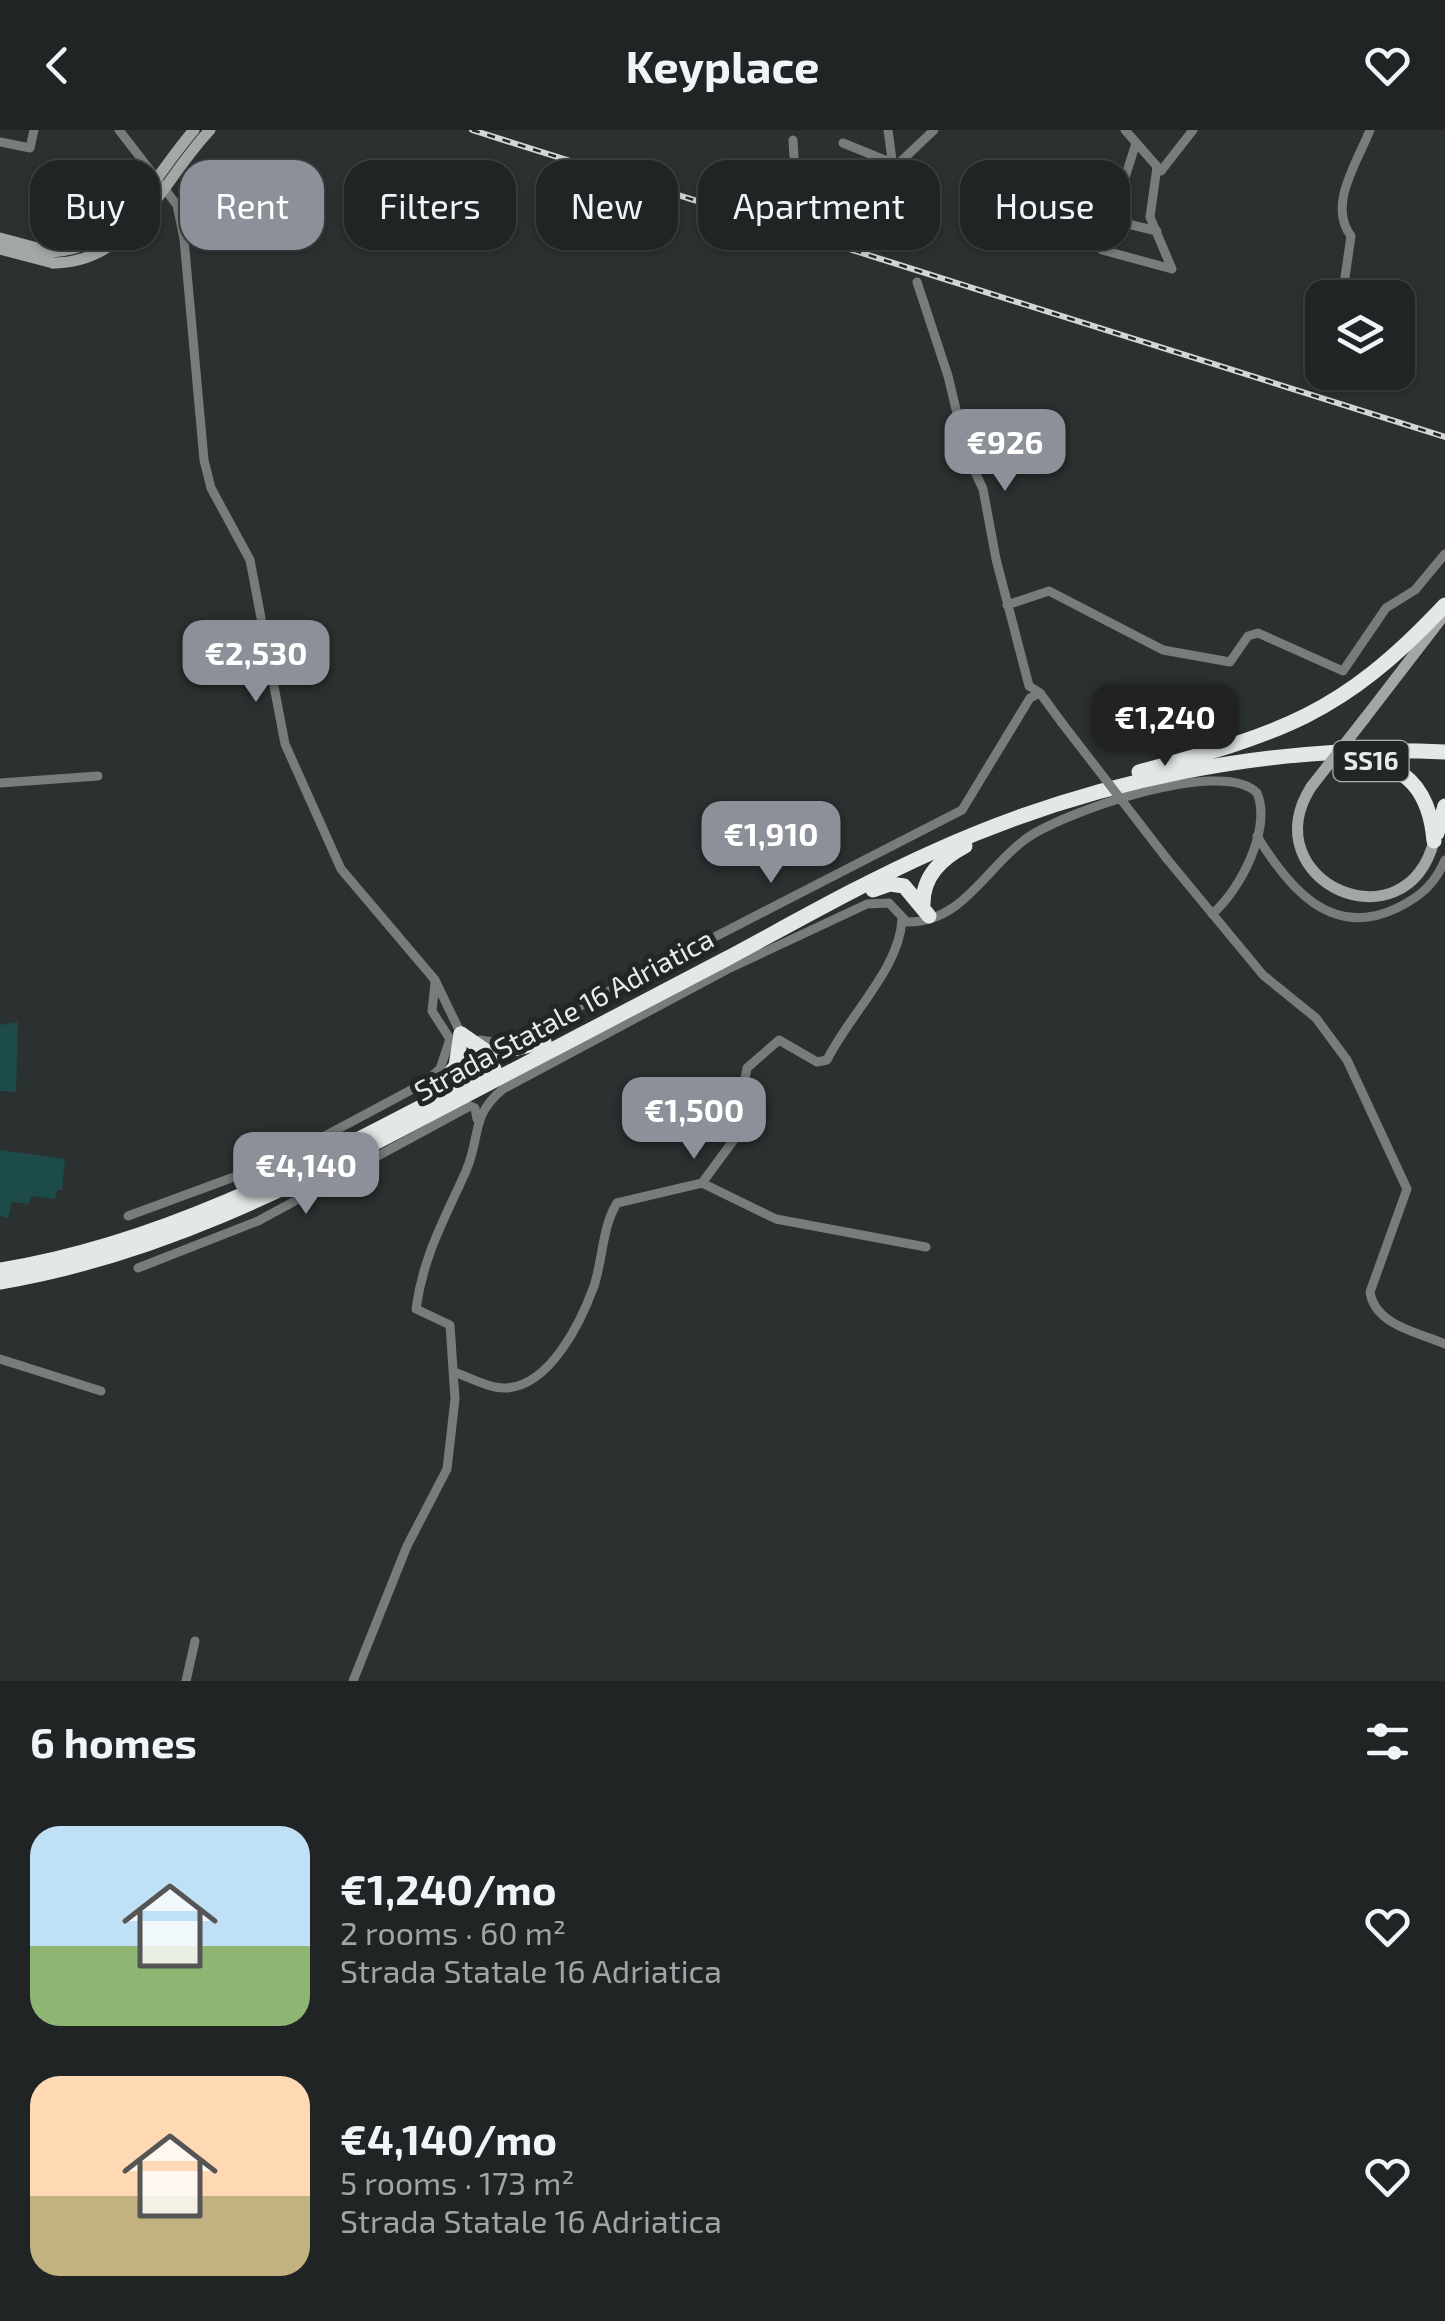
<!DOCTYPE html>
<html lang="en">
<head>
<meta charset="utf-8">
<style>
	body { margin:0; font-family:"Exo 2",sans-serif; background:#282c2c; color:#f1f3f6; height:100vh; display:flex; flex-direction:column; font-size:38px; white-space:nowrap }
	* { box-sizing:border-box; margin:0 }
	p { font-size:32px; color:#a2a4a6 }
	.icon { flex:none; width:55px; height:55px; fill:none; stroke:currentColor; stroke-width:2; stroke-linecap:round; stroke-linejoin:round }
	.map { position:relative; height:1551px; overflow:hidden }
	.sheet { display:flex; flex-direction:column; background:#202424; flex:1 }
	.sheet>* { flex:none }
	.top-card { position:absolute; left:30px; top:30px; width:1385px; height:90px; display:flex; gap:20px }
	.tools { position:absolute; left:1305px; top:150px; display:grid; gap:20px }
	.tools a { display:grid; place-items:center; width:110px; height:110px; border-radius:20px; background:#202424; box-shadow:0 2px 8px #0004,0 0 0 2px #3d4141; font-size:50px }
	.price { position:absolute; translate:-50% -85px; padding:0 22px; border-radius:20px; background:#8c9099; color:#fff; font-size:32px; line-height:65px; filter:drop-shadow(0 2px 5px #0008) }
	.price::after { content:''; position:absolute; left:50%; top:60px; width:30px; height:22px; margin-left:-15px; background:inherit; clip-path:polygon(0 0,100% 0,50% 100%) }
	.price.selected { background:#222; color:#fff }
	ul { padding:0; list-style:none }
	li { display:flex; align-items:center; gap:30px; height:250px; padding:0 30px }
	li span { display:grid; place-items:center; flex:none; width:280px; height:200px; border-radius:30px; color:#555 }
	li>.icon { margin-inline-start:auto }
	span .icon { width:120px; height:120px; fill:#fffc; stroke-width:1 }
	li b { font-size:42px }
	h2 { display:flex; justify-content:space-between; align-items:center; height:120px; padding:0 30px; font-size:42px }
	.tag { padding:0 35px; border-radius:30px; background:#202424; box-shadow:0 2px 8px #0004,0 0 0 2px #3d4141; font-size:35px; line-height:90px }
	.tag.selected { background:#8c9099; color:#fff }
	header { display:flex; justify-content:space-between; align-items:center; height:130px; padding:0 30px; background:#202424; font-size:45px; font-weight:700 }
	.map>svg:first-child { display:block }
	.green { fill:#1c4b4a }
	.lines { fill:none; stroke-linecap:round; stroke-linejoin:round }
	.street { stroke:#797c7c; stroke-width:9 }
	.secondary { stroke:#a3a7a7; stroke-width:11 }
	.highway { stroke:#e1e8e7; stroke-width:15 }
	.rail-casing { stroke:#d3d6d6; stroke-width:6 }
	.rail { stroke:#222626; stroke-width:2.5; stroke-dasharray:8; stroke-linecap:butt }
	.street-bridge { stroke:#797c7c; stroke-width:9 }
	.secondary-bridge { stroke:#a3a7a7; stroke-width:11 }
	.labels { text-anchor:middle; stroke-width:10; stroke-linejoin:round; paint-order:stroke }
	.shield { fill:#222626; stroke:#adb0b0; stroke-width:2.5 }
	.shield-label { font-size:25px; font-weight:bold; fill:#e8ebeb }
	.street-label { font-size:28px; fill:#e8ebeb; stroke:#222626 }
</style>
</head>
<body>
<header><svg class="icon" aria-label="back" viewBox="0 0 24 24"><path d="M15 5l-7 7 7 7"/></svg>Keyplace<svg class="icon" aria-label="heart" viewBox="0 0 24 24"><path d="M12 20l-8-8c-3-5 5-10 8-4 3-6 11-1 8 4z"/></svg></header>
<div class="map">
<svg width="1445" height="1551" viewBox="0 0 1445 1551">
	<rect width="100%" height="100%" fill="#2b3030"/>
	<!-- green -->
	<g class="green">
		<path d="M 18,892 L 16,962 L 0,961 L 0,895 Z"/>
		<path d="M 0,1020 L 65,1029 L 62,1060 L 57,1060 L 55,1069 L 31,1066 L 29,1074 L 12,1072 L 8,1088 L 0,1086 Z"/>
	</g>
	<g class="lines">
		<!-- street -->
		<g class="street">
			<path d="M 119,0 L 177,75 L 184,109 L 204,330 L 211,358 L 250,430 L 285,614 L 341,739 L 435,850 L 461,904"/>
			<path d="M 1125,0 L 1161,41 L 1193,0"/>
			<path d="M 793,10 L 796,63 L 899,82 L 888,0"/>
			<path d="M 0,12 L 30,18 L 34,0"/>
			<path d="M 843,13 L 897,35 L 934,0"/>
			<path d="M 1136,13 L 1102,120 L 1172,139 L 1150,87 L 1157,37"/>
			<path d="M 1111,90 L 1157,101"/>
			<path d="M 917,152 L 948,246 L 967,325 L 983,359 L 996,429 L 1029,556 L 1040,563 L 1062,593"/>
			<path d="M 1342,168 L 1351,106 C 1327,75 1358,31 1370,0"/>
			<path d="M 1007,475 L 1049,461 L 1163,520 L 1230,532 L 1248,506 L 1258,503 L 1343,541 L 1386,478 L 1415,460 L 1445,424"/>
			<path d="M 0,653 L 98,646"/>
			<path d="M 1257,706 C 1288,757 1331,810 1397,778 C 1420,767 1435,754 1445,730"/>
			<path d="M 1167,729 L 1263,845 L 1316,888 L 1347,930 L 1407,1059 L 1370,1162 C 1375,1195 1417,1202 1445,1214"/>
			<path d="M 480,910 L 506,914 L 962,680 L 1030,568 L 1040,563"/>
			<path d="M 702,1053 L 776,1089 L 926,1117"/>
			<path d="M 128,1086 L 280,1030 L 424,953 L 440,939 L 450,909 L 432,881 L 435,853"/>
			<path d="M 138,1138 L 258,1091 L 470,976 L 475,978 L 477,989"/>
			<path d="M 0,1229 L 101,1261"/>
			<path d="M 454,1242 C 469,1247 490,1259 506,1258 C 550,1256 581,1192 594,1156 C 603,1129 602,1097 617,1073 L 702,1053 L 733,1011 L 747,938 L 779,910 L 817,932 L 827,930 C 849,885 900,838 902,789"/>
			<path d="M 186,1551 L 195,1511"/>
			<path d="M 353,1551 L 407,1416 L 447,1339 L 455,1269 L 450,1195 L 416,1179 C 423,1126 445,1088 466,1041 C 481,1007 470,986 503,959 L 728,839 L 867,774 L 889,773 L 907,792 C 961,793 984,741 1023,711 C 1058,683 1224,626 1257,663 C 1272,698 1240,761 1212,784"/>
		</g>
		<!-- secondary -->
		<g class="secondary">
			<path d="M 0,108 L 52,122"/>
			<path d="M 0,119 L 53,133"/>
			<path d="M 1365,588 L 1445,484"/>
			<path d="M 1311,657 C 1252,751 1405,820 1434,711"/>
		</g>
		<!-- highway -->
		<g class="highway">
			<path d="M 1358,629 C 1408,634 1430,663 1434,711"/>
			<path d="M 1139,642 C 1281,603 1341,586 1445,475"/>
			<path d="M 1437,703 L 1445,676"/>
			<path d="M 873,760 L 890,754 L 904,756 L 929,786"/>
			<path d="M 923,774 C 923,746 941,729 965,716"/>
			<path d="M 461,904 L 490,924 L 544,912"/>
			<path d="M 432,966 L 456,936 L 461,904"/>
			<path d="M 0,1140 C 177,1112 337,1020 494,939"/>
			<path d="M 0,1152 C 155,1126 291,1057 428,985 C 527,933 627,881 726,829 C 795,792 863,753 935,721 C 1092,650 1272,613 1445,622"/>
		</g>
		<!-- rail casing -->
		<g class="rail-casing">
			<path id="rail" d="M 472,0 L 1445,307"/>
		</g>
		<!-- rail -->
		<use href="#rail" class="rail"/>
		<!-- street-bridge -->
		<path class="street-bridge" d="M 1062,593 L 1167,729"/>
		<!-- secondary-bridge -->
		<g class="secondary-bridge">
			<path d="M 52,122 C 125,117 150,50 194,0"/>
			<path d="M 53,133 C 133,133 162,50 210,0"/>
			<path d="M 1311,657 L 1365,588"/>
		</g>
	</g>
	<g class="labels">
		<!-- shield labels -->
		<rect class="shield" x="1333.5" y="611" width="75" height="40" rx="8"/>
		<g class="shield-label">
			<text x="1371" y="640">SS16</text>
		</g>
		<!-- street labels -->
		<g class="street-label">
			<text transform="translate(564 885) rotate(-28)" y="10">Strada Statale 16 Adriatica</text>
		</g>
	</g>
</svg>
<div class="tools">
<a><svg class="icon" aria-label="layers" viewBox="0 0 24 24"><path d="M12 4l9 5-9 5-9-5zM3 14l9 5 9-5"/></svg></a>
</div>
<b class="price" style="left:1005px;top:364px">€926</b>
<b class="price" style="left:256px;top:575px">€2,530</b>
<b class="price selected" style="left:1165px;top:639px">€1,240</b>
<b class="price" style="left:771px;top:756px">€1,910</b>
<b class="price" style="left:694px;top:1032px">€1,500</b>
<b class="price" style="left:306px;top:1087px">€4,140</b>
<div class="top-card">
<a class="tag">Buy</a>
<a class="tag selected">Rent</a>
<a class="tag">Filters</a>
<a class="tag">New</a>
<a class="tag">Apartment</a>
<a class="tag">House</a>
</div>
</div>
<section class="sheet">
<h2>6 homes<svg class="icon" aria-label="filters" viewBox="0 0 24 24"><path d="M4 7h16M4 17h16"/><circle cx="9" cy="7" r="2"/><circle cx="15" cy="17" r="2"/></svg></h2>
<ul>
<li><span style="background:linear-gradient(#bfe0f5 60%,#8fb573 0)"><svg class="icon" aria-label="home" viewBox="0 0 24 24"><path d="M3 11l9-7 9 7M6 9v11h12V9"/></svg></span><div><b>€1,240/mo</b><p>2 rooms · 60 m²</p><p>Strada Statale 16 Adriatica</p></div><svg class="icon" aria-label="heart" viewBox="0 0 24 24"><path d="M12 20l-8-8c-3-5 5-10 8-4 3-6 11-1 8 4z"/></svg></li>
<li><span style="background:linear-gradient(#ffd9b3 60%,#c2b280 0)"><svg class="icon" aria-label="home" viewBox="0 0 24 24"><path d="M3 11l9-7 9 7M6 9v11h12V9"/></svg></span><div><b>€4,140/mo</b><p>5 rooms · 173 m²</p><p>Strada Statale 16 Adriatica</p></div><svg class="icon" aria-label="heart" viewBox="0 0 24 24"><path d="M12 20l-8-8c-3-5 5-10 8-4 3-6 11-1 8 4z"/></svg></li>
</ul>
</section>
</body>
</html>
